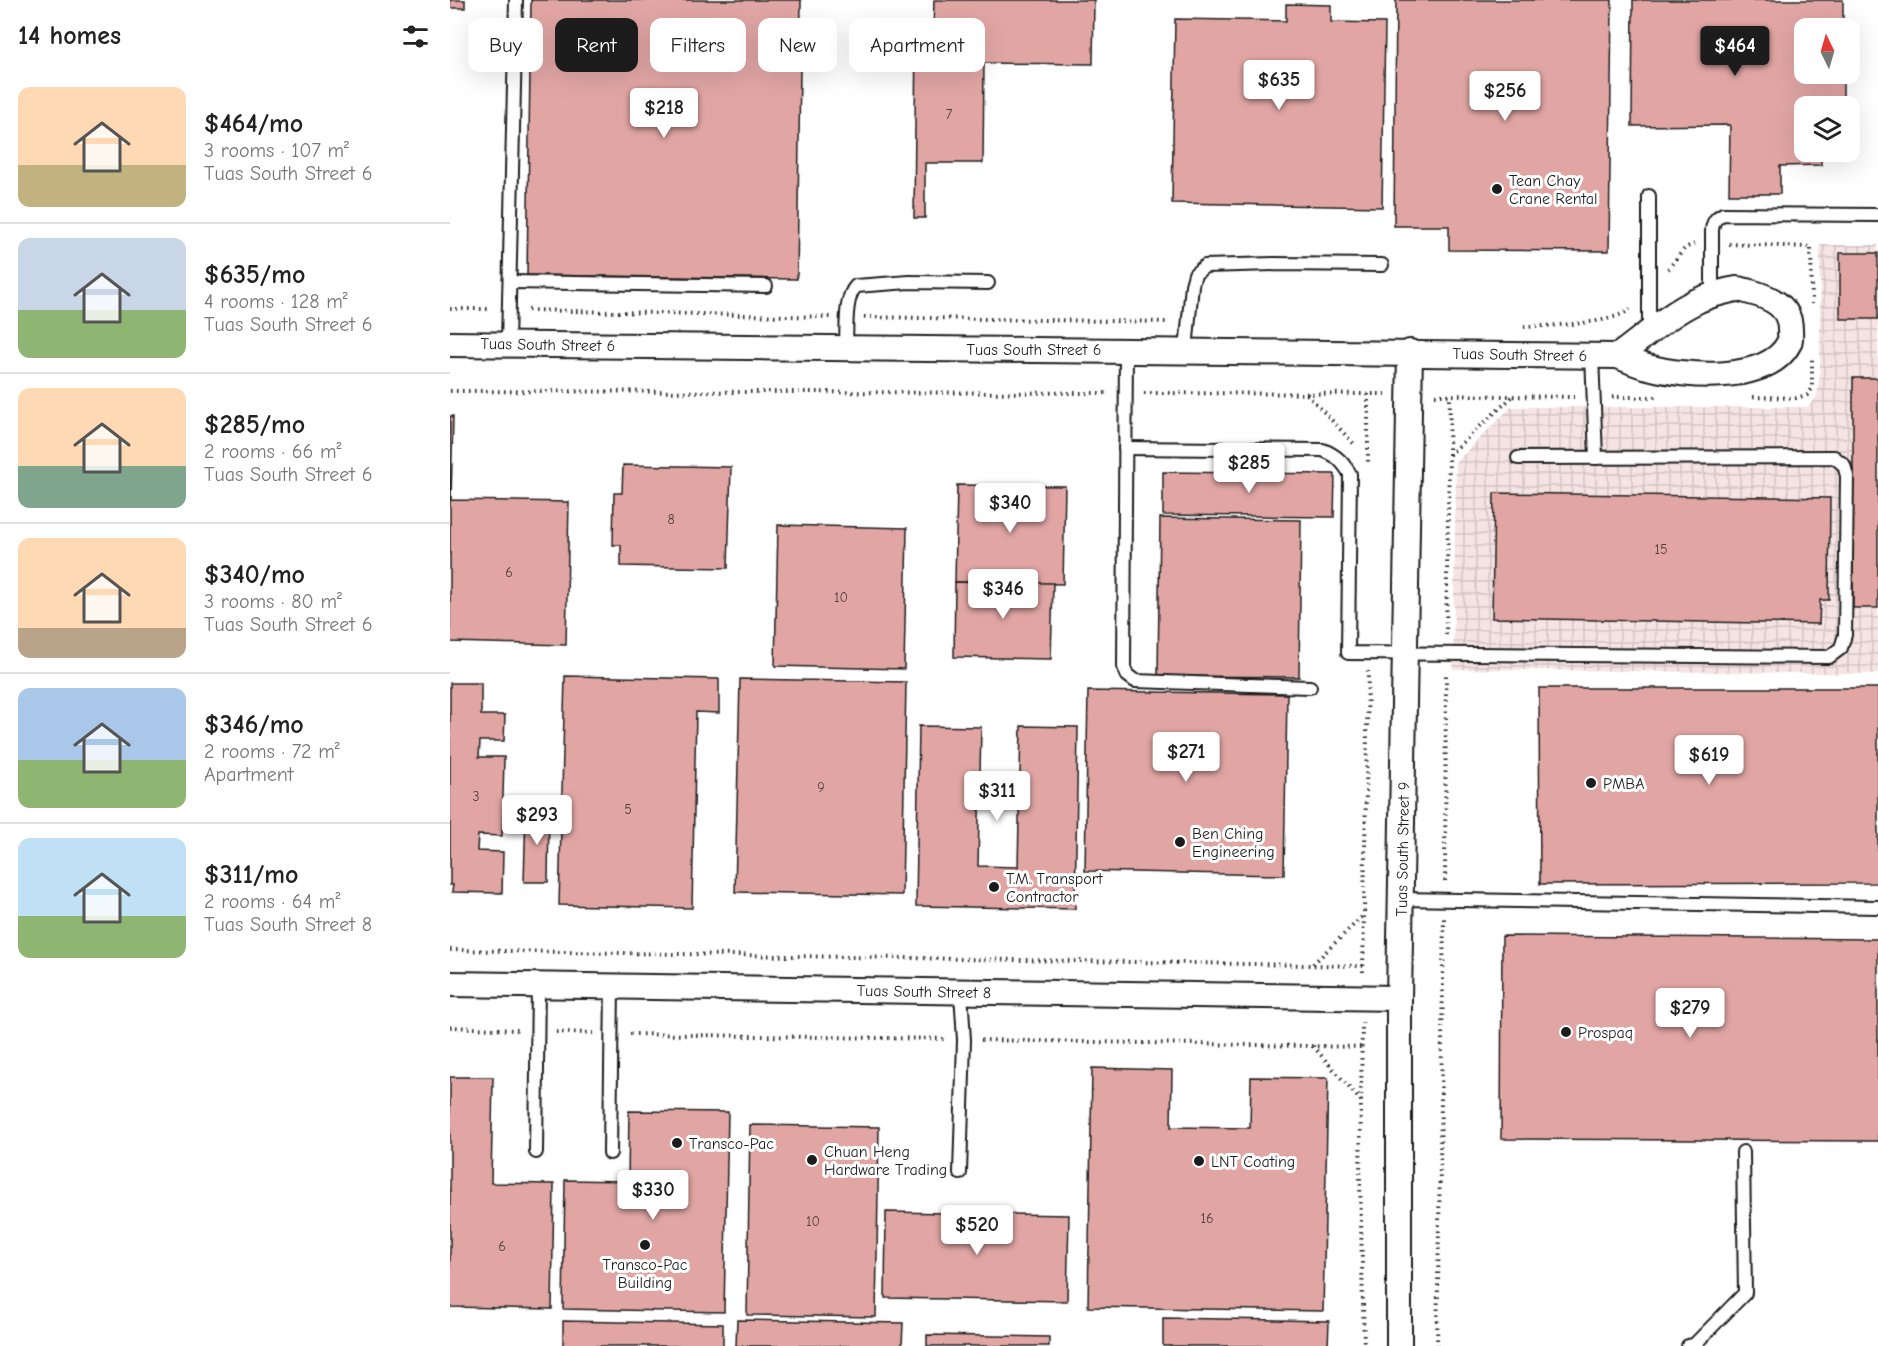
<!DOCTYPE html>
<html lang="en">
<head>
<meta charset="utf-8">
<style>
	body { margin:0; font-family:"Comic Neue",sans-serif; background:#f6f6f6; color:#222; height:100vh; display:flex; flex-direction:column; font-size:22px; white-space:nowrap }
	* { box-sizing:border-box; margin:0 }
	p { font-size:20px; color:#767676 }
	.icon { flex:none; width:33px; height:33px; fill:none; stroke:currentColor; stroke-width:2; stroke-linecap:round; stroke-linejoin:round }
	.map { position:relative; flex:1; overflow:hidden }
	.panel { display:flex; flex-direction:column; background:#fff; width:450px }
	.panel>* { flex:none }
	.top-card { position:absolute; left:18px; top:18px; width:570px; height:54px; display:flex; gap:12px }
	.needle { width:39px; rotate:355deg }
	.fabs { position:absolute; left:1344px; top:18px; display:grid; gap:12px }
	.fabs a { display:grid; place-items:center; width:66px; height:66px; border-radius:12px; background:#fff; box-shadow:0 6px 24px #0002; font-size:30px }
	.price { position:absolute; translate:-50% -51px; padding:0 14px; border-radius:6px; background:#fff; color:#222; font-size:20px; line-height:39px; filter:drop-shadow(0 2px 3px #0008) }
	.price::after { content:''; position:absolute; left:50%; top:36px; width:18px; height:14px; margin-left:-9px; background:inherit; clip-path:polygon(0 0,100% 0,50% 100%) }
	.price.selected { background:#1c1c1c; color:#fff }
	ul { padding:0; list-style:none }
	li { display:flex; align-items:center; gap:18px; height:150px; padding:0 18px }
	li+li { border-top:2px solid #e0e0e0 }
	li span { display:grid; place-items:center; flex:none; width:168px; height:120px; border-radius:12px; color:#555 }
	li>.icon { margin-inline-start:auto }
	span .icon { width:72px; height:72px; fill:#fffc; stroke-width:1 }
	li b { font-size:26px }
	h2 { display:flex; justify-content:space-between; align-items:center; height:72px; padding:0 18px; font-size:26px }
	.pill { padding:0 21px; border-radius:12px; background:#fff; box-shadow:0 6px 24px #0002; font-size:21px; line-height:54px }
	.pill.selected { background:#1c1c1c; color:#fff }
	main { display:flex; flex:1; min-height:0 }
	.map>svg:first-child { display:block }
	.industrial { fill:url(#industrial-grid) }
	.building { fill:#e1a6a4; stroke:#1c1c1c; stroke-width:1.5 }
	.lines { fill:none; stroke-linecap:round; stroke-linejoin:round }
	.lane-casing { stroke:#1c1c1c; stroke-width:16 }
	.street-casing { stroke:#1c1c1c; stroke-width:28 }
	.path { stroke:#1c1c1c; stroke-width:4; stroke-dasharray:1.5 4.5; stroke-linecap:butt }
	.lane { stroke:#fff; stroke-width:12 }
	.street { stroke:#fff; stroke-width:24 }
	.poi-dot { fill:#1c1c1c; stroke:#fff; stroke-width:2 }
	.labels { text-anchor:middle; stroke-width:6; stroke-linejoin:round; paint-order:stroke }
	.number-label { font-size:14px; fill:#4d3e3e }
	.poi-label { font-size:16px; fill:#1c1c1c; stroke:#fff; text-anchor:start }
	.street-label { font-size:16px; fill:#1c1c1c; stroke:#fff }
</style>
</head>
<body>
<main>
<section class="panel">
<h2>14 homes<svg class="icon" aria-label="filters" viewBox="0 0 24 24"><path d="M4 7h16M4 17h16"/><circle cx="9" cy="7" r="2"/><circle cx="15" cy="17" r="2"/></svg></h2>
<ul>
<li><span style="background:linear-gradient(#ffd9b3 65%,#c2b280 0)"><svg class="icon" aria-label="home" viewBox="0 0 24 24"><path d="M3 11l9-7 9 7M6 9v11h12V9"/></svg></span><div><b>$464/mo</b><p>3 rooms · 107 m²</p><p>Tuas South Street 6</p></div></li>
<li><span style="background:linear-gradient(#c9d6e8 60%,#8fb573 0)"><svg class="icon" aria-label="home" viewBox="0 0 24 24"><path d="M3 11l9-7 9 7M6 9v11h12V9"/></svg></span><div><b>$635/mo</b><p>4 rooms · 128 m²</p><p>Tuas South Street 6</p></div></li>
<li><span style="background:linear-gradient(#ffd9b3 65%,#7fa58c 0)"><svg class="icon" aria-label="home" viewBox="0 0 24 24"><path d="M3 11l9-7 9 7M6 9v11h12V9"/></svg></span><div><b>$285/mo</b><p>2 rooms · 66 m²</p><p>Tuas South Street 6</p></div></li>
<li><span style="background:linear-gradient(#ffd9b3 75%,#b9a48a 0)"><svg class="icon" aria-label="home" viewBox="0 0 24 24"><path d="M3 11l9-7 9 7M6 9v11h12V9"/></svg></span><div><b>$340/mo</b><p>3 rooms · 80 m²</p><p>Tuas South Street 6</p></div></li>
<li><span style="background:linear-gradient(#a9c7e8 60%,#8fb573 0)"><svg class="icon" aria-label="home" viewBox="0 0 24 24"><path d="M3 11l9-7 9 7M6 9v11h12V9"/></svg></span><div><b>$346/mo</b><p>2 rooms · 72 m²</p><p>Apartment</p></div></li>
<li><span style="background:linear-gradient(#bfe0f5 65%,#8fb573 0)"><svg class="icon" aria-label="home" viewBox="0 0 24 24"><path d="M3 11l9-7 9 7M6 9v11h12V9"/></svg></span><div><b>$311/mo</b><p>2 rooms · 64 m²</p><p>Tuas South Street 8</p></div></li>
</ul>
</section>
<div class="map">
<svg width="1428" height="1346" viewBox="0 0 1428 1346">
	<defs>
		<pattern id="industrial-grid" width="8" height="8" patternUnits="userSpaceOnUse" patternTransform="scale(1.5)"><rect width="8" height="8" fill="#f6e4e4"/><path d="M0 4h8M4 0v8" fill="none" stroke="#d2c3c3"/></pattern>
	</defs>
	<rect width="100%" height="100%" fill="#fff"/>
	<filter id="ink" filterUnits="userSpaceOnUse"><feTurbulence type="fractalNoise" baseFrequency=".0167" numOctaves="2"/><feDisplacementMap in="SourceGraphic" scale="12" xChannelSelector="R" yChannelSelector="G"/><feConvolveMatrix kernelMatrix="1 2 1 2 8 2 1 2 1" color-interpolation-filters="sRGB"/></filter>
	<g filter="url(#ink)">
		<!-- industrial -->
		<path class="industrial" d="M 1370,245 L 1428,245 L 1428,674 L 1003,669 L 1006,462 L 1061,407 L 1358,407 L 1367,396 L 1370,372 Z"/>
		<!-- building -->
		<g class="building">
			<rect x="0" y="0" width="15" height="8"/>
			<path d="M 81,0 L 351,0 L 347,279 L 77,275 Z"/>
			<path d="M 484,0 L 644,0 L 643,64 L 534,63 L 533,163 L 475,163 L 475,218 L 464,218 L 466,33 L 483,33 Z"/>
			<path d="M 946,0 L 1162,0 L 1159,251 L 999,250 L 999,226 L 944,226 Z"/>
			<path d="M 1183,0 L 1393,0 L 1393,28 L 1354,28 L 1354,74 L 1393,74 L 1393,106 L 1354,106 L 1354,152 L 1371,152 L 1371,165 L 1330,166 L 1330,194 L 1279,194 L 1280,125 L 1182,126 Z"/>
			<path d="M 836,4 L 881,5 L 881,22 L 935,23 L 932,207 L 722,203 L 725,19 L 836,21 Z"/>
			<rect x="1390" y="253" width="38" height="66"/>
			<rect x="1403" y="378" width="25" height="230"/>
			<path d="M 0,416 L 3,416 L 1,500 L 119,502 L 116,645 L 0,642 Z"/>
			<path d="M 173,465 L 281,467 L 278,568 L 171,566 L 171,545 L 163,545 L 164,493 L 172,493 Z"/>
			<path d="M 713,472 L 885,474 L 884,517 L 713,515 Z"/>
			<path d="M 507,485 L 615,486 L 613,584 L 505,582 Z"/>
			<path d="M 1044,493 L 1380,498 L 1379,600 L 1370,600 L 1369,624 L 1042,618 Z"/>
			<path d="M 710,518 L 851,520 L 849,677 L 708,676 Z"/>
			<path d="M 328,525 L 457,528 L 454,669 L 325,666 Z"/>
			<path d="M 505,582 L 603,583 L 601,659 L 504,657 Z"/>
			<path d="M 115,676 L 269,679 L 269,713 L 246,712 L 242,908 L 109,905 Z"/>
			<path d="M 290,679 L 456,682 L 452,895 L 285,892 Z"/>
			<path d="M 0,683 L 31,683 L 31,715 L 55,715 L 54,741 L 30,741 L 29,757 L 54,757 L 52,836 L 28,835 L 27,851 L 53,852 L 52,893 L 2,892 L 3,885 L 0,885 Z"/>
			<path d="M 1089,688 L 1428,688 L 1428,883 L 1090,884 Z"/>
			<path d="M 638,691 L 837,694 L 834,875 L 635,871 Z"/>
			<path d="M 469,726 L 531,727 L 528,866 L 568,867 L 571,726 L 628,727 L 625,909 L 466,906 Z"/>
			<path d="M 76,810 L 99,811 L 98,882 L 74,882 Z"/>
			<path d="M 1052,936 L 1428,939 L 1428,1141 L 1051,1139 Z"/>
			<path d="M 642,1068 L 722,1070 L 721,1127 L 800,1128 L 801,1077 L 878,1078 L 873,1311 L 638,1307 Z"/>
			<path d="M 0,1077 L 43,1077 L 41,1183 L 104,1184 L 102,1309 L 0,1307 Z"/>
			<path d="M 179,1111 L 278,1112 L 274,1312 L 113,1309 L 115,1180 L 178,1181 Z"/>
			<path d="M 300,1125 L 429,1127 L 426,1317 L 297,1315 Z"/>
			<path d="M 436,1212 L 619,1215 L 617,1301 L 435,1298 Z"/>
			<path d="M 713,1318 L 879,1321 L 878,1346 L 713,1346 Z"/>
			<path d="M 287,1320 L 453,1323 L 452,1346 L 286,1346 Z"/>
			<path d="M 113,1321 L 273,1324 L 273,1346 L 113,1346 Z"/>
			<path d="M 477,1335 L 599,1337 L 599,1346 L 477,1346 Z"/>
		</g>
		<g class="lines">
			<!-- lane casing -->
			<g class="lane-casing">
				<g id="lane">
					<path d="M 60,282 L 316,286"/>
					<path d="M 1262,296 L 1262,230 C 1263,222 1265,218 1273,214 L 1428,215"/>
					<path d="M 1199,333 L 1199,196"/>
					<path d="M 58,344 L 66,0"/>
					<path d="M 396,347 C 397,330 394,298 406,286 L 459,282 L 538,283"/>
					<path d="M 676,349 L 674,667 L 677,675 L 685,681 L 860,687"/>
					<path d="M 736,350 L 742,285 L 745,274 L 755,266 L 823,264 L 932,265"/>
					<path d="M 1142,355 L 1146,458"/>
					<path d="M 675,448 L 873,450 C 886,455 893,462 900,474 L 898,653 L 1379,657 L 1391,648 L 1395,635 L 1397,476 L 1394,465 L 1384,457 L 1068,458"/>
					<path d="M 951,899 L 1428,907"/>
					<path d="M 86,1152 L 88,985"/>
					<path d="M 160,1153 L 162,986"/>
					<path d="M 510,1173 L 514,1040 L 511,992"/>
					<path d="M 1238,1346 L 1244,1345 L 1295,1293 L 1293,1152"/>
				</g>
			</g>
			<!-- street casing -->
			<g class="street-casing">
				<g id="street">
					<path d="M 0,344 L 1168,356 C 1178,360 1188,365 1198,367 C 1235,377 1318,384 1339,343 C 1341,339 1340,334 1340,329 C 1340,306 1320,297 1300,292 C 1296,291 1291,289 1287,289 C 1278,290 1255,297 1247,301 C 1219,314 1194,337 1168,356"/>
					<path d="M 0,984 L 949,998"/>
					<path d="M 949,1346 L 949,998 L 960,352"/>
				</g>
			</g>
			<!-- path -->
			<g class="path">
				<path d="M 1279,244 L 1361,247 L 1362,304"/>
				<path d="M 1218,269 L 1235,248 L 1244,244"/>
				<path d="M 0,309 L 41,309"/>
				<path d="M 78,310 L 380,317"/>
				<path d="M 414,317 L 719,322"/>
				<path d="M 1074,327 C 1101,325 1161,325 1180,309"/>
				<path d="M 0,391 L 656,393"/>
				<path d="M 694,393 L 935,394"/>
				<path d="M 857,394 L 905,445"/>
				<path d="M 918,394 L 918,465"/>
				<path d="M 985,395 L 1124,397"/>
				<path d="M 1162,397 L 1208,397"/>
				<path d="M 1303,397 L 1346,398 L 1357,395 L 1362,389 L 1362,357"/>
				<path d="M 999,455 L 1062,397"/>
				<path d="M 996,635 L 1000,395"/>
				<path d="M 995,881 L 996,672"/>
				<path d="M 0,950 L 913,966"/>
				<path d="M 863,964 L 914,915"/>
				<path d="M 913,972 L 918,671"/>
				<path d="M 912,1022 L 910,1181 L 914,1346"/>
				<path d="M 0,1027 L 68,1030"/>
				<path d="M 106,1032 L 143,1033"/>
				<path d="M 180,1034 L 497,1039"/>
				<path d="M 531,1040 L 912,1047"/>
				<path d="M 863,1046 L 911,1101"/>
				<path d="M 987,1346 L 994,918"/>
			</g>
			<!-- lane -->
			<use href="#lane" class="lane"/>
			<!-- street -->
			<use href="#street" class="street"/>
		</g>
	</g>
	<!-- markers -->
	<g class="poi-dot">
		<circle cx="1047" cy="189" r="6"/>
		<circle cx="1141" cy="783" r="6"/>
		<circle cx="730" cy="842" r="6"/>
		<circle cx="544" cy="887" r="6"/>
		<circle cx="1116" cy="1032" r="6"/>
		<circle cx="227" cy="1143" r="6"/>
		<circle cx="362" cy="1160" r="6"/>
		<circle cx="749" cy="1161" r="6"/>
		<circle cx="195" cy="1245" r="6"/>
	</g>
	<g class="labels">
		<!-- number labels -->
		<g class="number-label">
			<text x="499" y="119">7</text>
			<text x="221" y="524">8</text>
			<text x="1211" y="554">15</text>
			<text x="59" y="577">6</text>
			<text x="391" y="602">10</text>
			<text x="371" y="792">9</text>
			<text x="26" y="801">3</text>
			<text x="178" y="814">5</text>
			<text x="757" y="1223">16</text>
			<text x="363" y="1226">10</text>
			<text x="52" y="1251">6</text>
		</g>
		<!-- poi labels -->
		<g class="poi-label">
			<text x="1059" y="186">Tean Chay<tspan x="1059" dy="18">Crane Rental</tspan></text>
			<text x="1153" y="789">PMBA</text>
			<text x="742" y="839">Ben Ching<tspan x="742" dy="18">Engineering</tspan></text>
			<text x="556" y="884">T.M. Transport<tspan x="556" dy="18">Contractor</tspan></text>
			<text x="1128" y="1038">Prospaq</text>
			<text x="239" y="1149">Transco-Pac</text>
			<text x="374" y="1157">Chuan Heng<tspan x="374" dy="18">Hardware Trading</tspan></text>
			<text x="761" y="1167">LNT Coating</text>
			<text x="195" y="1270" text-anchor="middle">Transco-Pac<tspan x="195" dy="18">Building</tspan></text>
		</g>
		<!-- street labels -->
		<g class="street-label">
			<text transform="translate(98 344) rotate(1)" y="6">Tuas South Street 6</text>
			<text x="584" y="355">Tuas South Street 6</text>
			<text transform="translate(1070 354) rotate(1)" y="6">Tuas South Street 6</text>
			<text transform="translate(952 849) rotate(-89)" y="6">Tuas South Street 9</text>
			<text transform="translate(474 991) rotate(1)" y="6">Tuas South Street 8</text>
		</g>
	</g>
</svg>
<div class="fabs">
<a><svg class="needle" viewBox="-14 -14 28 28"><path d="M0-13l5 13h-10z" fill="#e53935"/><path d="M0 13l5-13h-10z" fill="#767676"/></svg></a>
<a><svg class="icon" aria-label="layers" viewBox="0 0 24 24"><path d="M12 4l9 5-9 5-9-5zM3 14l9 5 9-5"/></svg></a>
</div>
<b class="price selected" style="left:1285px;top:77px">$464</b>
<b class="price" style="left:829px;top:111px">$635</b>
<b class="price" style="left:1055px;top:122px">$256</b>
<b class="price" style="left:214px;top:139px">$218</b>
<b class="price" style="left:799px;top:494px">$285</b>
<b class="price" style="left:560px;top:534px">$340</b>
<b class="price" style="left:553px;top:620px">$346</b>
<b class="price" style="left:736px;top:783px">$271</b>
<b class="price" style="left:1259px;top:786px">$619</b>
<b class="price" style="left:547px;top:822px">$311</b>
<b class="price" style="left:87px;top:846px">$293</b>
<b class="price" style="left:1240px;top:1039px">$279</b>
<b class="price" style="left:203px;top:1221px">$330</b>
<b class="price" style="left:527px;top:1256px">$520</b>
<div class="top-card">
<a class="pill">Buy</a>
<a class="pill selected">Rent</a>
<a class="pill">Filters</a>
<a class="pill">New</a>
<a class="pill">Apartment</a>
</div>
</div>
</main>
</body>
</html>
